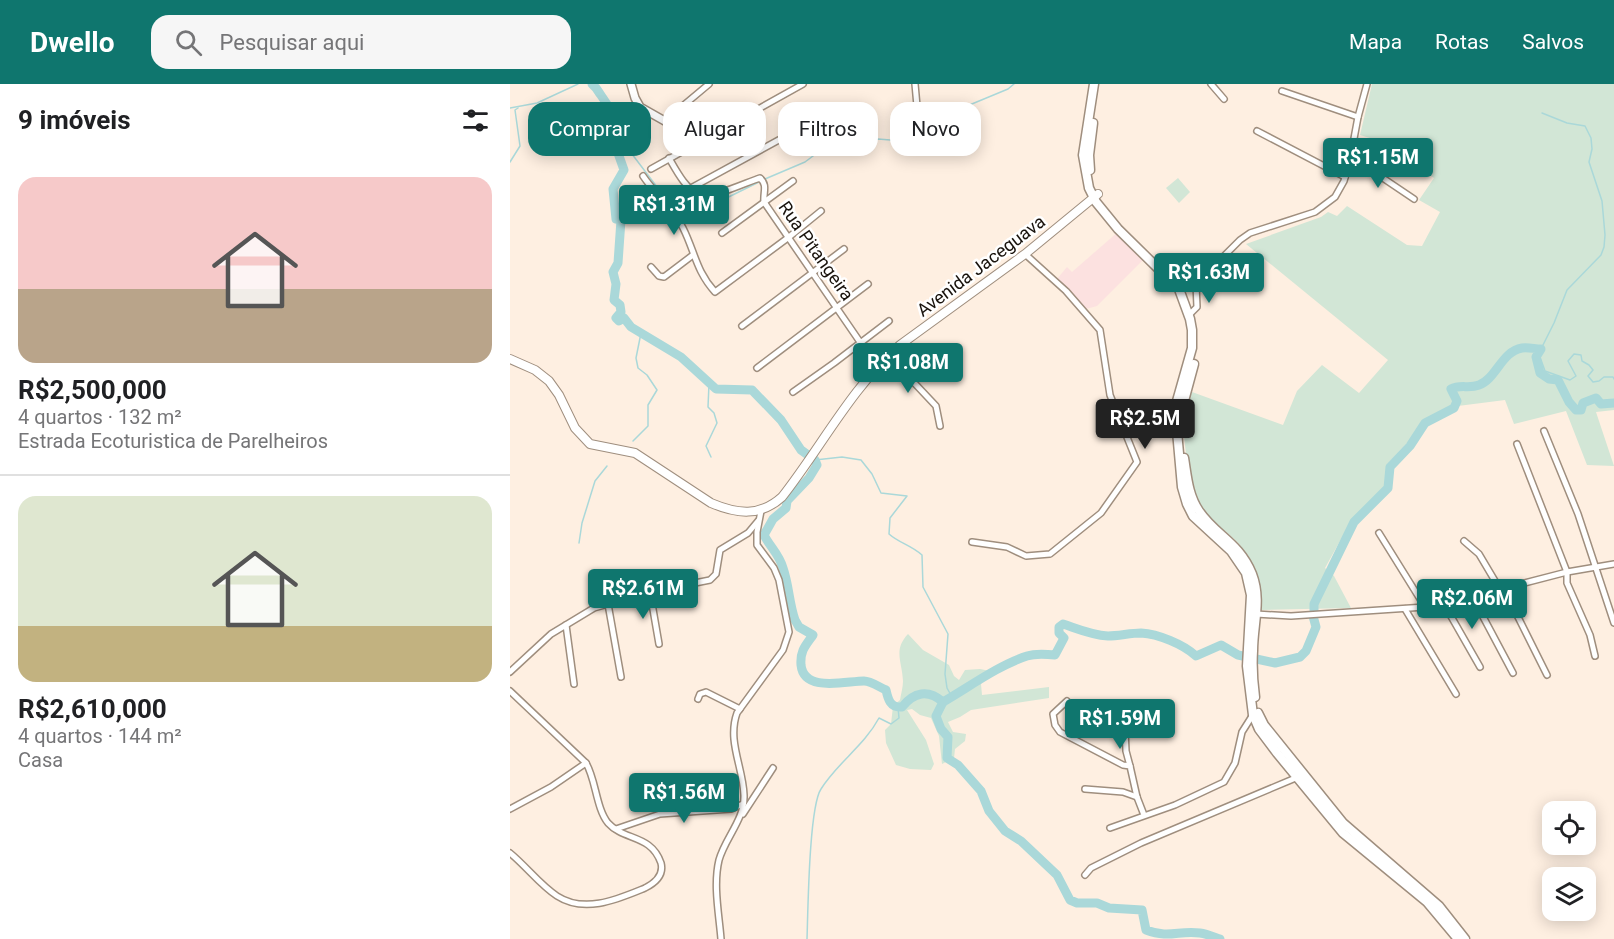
<!DOCTYPE html>
<html lang="pt">
<head>
<meta charset="utf-8">
<style>
	body { margin:0; font-family:Roboto,sans-serif; background:#f6f6f6; color:#202124; height:100vh; display:flex; flex-direction:column; font-size:22px; white-space:nowrap }
	* { box-sizing:border-box; margin:0 }
	p { font-size:20px; color:#757577 }
	.icon { flex:none; width:33px; height:33px; fill:none; stroke:currentColor; stroke-width:2; stroke-linecap:round; stroke-linejoin:round }
	.map { position:relative; flex:1; overflow:hidden }
	.drawer { display:flex; flex-direction:column; background:#fff; width:510px }
	.drawer>* { flex:none }
	.hud { position:absolute; left:18px; top:18px; width:570px; height:54px; display:flex; gap:12px }
	.fabs { position:absolute; left:1032px; top:717px; display:grid; gap:12px }
	.fabs a { display:grid; place-items:center; width:54px; height:54px; border-radius:12px; background:#fff; box-shadow:0 3px 15px #0003; font-size:30px }
	.price { position:absolute; translate:-50% -51px; padding:0 14px; border-radius:6px; background:#0f766e; color:#fff; font-size:20px; line-height:39px; filter:drop-shadow(0 2px 3px #0008) }
	.price::after { content:''; position:absolute; left:50%; top:36px; width:18px; height:14px; margin-left:-9px; background:inherit; clip-path:polygon(0 0,100% 0,50% 100%) }
	.price.current { background:#222; color:#fff }
	ul { padding:0; list-style:none }
	li { display:grid; align-content:center; gap:12px; height:318px; padding:0 18px }
	li+li { border-top:2px solid #e0e0e0 }
	li span { display:grid; place-items:center; height:186px; border-radius:18px; color:#555 }
	li>.icon { margin-inline-start:auto }
	span .icon { width:108px; height:108px; fill:#fffc; stroke-width:1 }
	li b { font-size:26px }
	h2 { display:flex; justify-content:space-between; align-items:center; height:72px; padding:0 18px; font-size:26px }
	.chip { padding:0 21px; border-radius:18px; background:#fff; box-shadow:0 3px 15px #0003; font-size:21px; line-height:54px }
	.chip.current { background:#0f766e; color:#fff }
	header { display:flex; align-items:center; gap:36px; box-sizing:border-box; height:84px; padding:0 30px; background:#0f766e; color:#fff }
	header strong { font-size:28px }
	nav { display:flex; gap:33px; margin-inline-start:auto; font-size:21px }
	.search { width:420px; height:54px; background:#f6f6f6; display:flex; align-items:center; gap:15px; box-sizing:border-box; padding:0 21px; border-radius:18px; color:#757577; font-size:22px }
	main { display:flex; flex:1; min-height:0 }
	.map>svg:first-child { display:block }
	.industrial { fill:#fce1e0 }
	.green { fill:#d2e6d6 }
	.lines { fill:none; stroke-linecap:round; stroke-linejoin:round }
	.stream { stroke:#aad8d9; stroke-width:1.5 }
	.river { stroke:#aad8d9; stroke-width:9 }
	.minor-casing { stroke:#9f8e7e; stroke-width:8 }
	.tertiary-casing { stroke:#9f8e7e; stroke-width:10 }
	.secondary-casing { stroke:#9f8e7e; stroke-width:10 }
	.primary-casing { stroke:#9f8e7e; stroke-width:11 }
	.minor { stroke:#fff; stroke-width:5 }
	.tertiary { stroke:#fff; stroke-width:7 }
	.secondary { stroke:#fff; stroke-width:8 }
	.primary { stroke:#fff; stroke-width:8 }
	.labels { text-anchor:middle; stroke-width:5; stroke-linejoin:round; paint-order:stroke }
	.street-label { font-size:18px; fill:#18120c; stroke:#fff }
</style>
</head>
<body>
<header>
<strong>Dwello</strong>
<div class="search"><svg class="icon" aria-label="search" viewBox="0 0 24 24"><circle cx="10" cy="10" r="6"/><path d="M15 15l6 6"/></svg>Pesquisar aqui</div>
<nav><a>Mapa</a><a>Rotas</a><a>Salvos</a></nav>
</header>
<main>
<section class="drawer">
<h2>9 imóveis<svg class="icon" aria-label="filters" viewBox="0 0 24 24"><path d="M4 7h16M4 17h16"/><circle cx="9" cy="7" r="2"/><circle cx="15" cy="17" r="2"/></svg></h2>
<ul>
<li><span style="background:linear-gradient(#f6c9c9 60%,#b9a48a 0)"><svg class="icon" aria-label="home" viewBox="0 0 24 24"><path d="M3 11l9-7 9 7M6 9v11h12V9"/></svg></span><div><b>R$2,500,000</b><p>4 quartos · 132 m²</p><p>Estrada Ecoturistica de Parelheiros</p></div></li>
<li><span style="background:linear-gradient(#dfe7d0 70%,#c2b280 0)"><svg class="icon" aria-label="home" viewBox="0 0 24 24"><path d="M3 11l9-7 9 7M6 9v11h12V9"/></svg></span><div><b>R$2,610,000</b><p>4 quartos · 144 m²</p><p>Casa</p></div></li>
</ul>
</section>
<div class="map">
<svg width="1104" height="855" viewBox="0 0 1104 855">
	<rect width="100%" height="100%" fill="#feefe1"/>
	<!-- industrial -->
	<path class="industrial" d="M 608,148 L 633,176 L 587,222 L 576,225 L 547,195 L 557,183 L 562,188 Z"/>
	<!-- green -->
	<g class="green">
		<path d="M 862,0 L 1104,0 L 1104,326 L 1086,328 L 1104,382 L 1077,381 L 1056,327 L 1004,340 L 995,316 L 940,323 L 912,338 L 898,358 L 877,380 L 875,402 L 841,437 L 815,484 L 824,492 L 841,524 L 750,526 C 754,502 745,477 728,459 C 718,448 704,440 694,428 C 681,414 672,354 674,335 C 674,325 678,317 682,308 L 773,341 L 787,307 L 812,281 L 849,309 L 878,276 L 736,160 L 811,133 L 818,128 L 827,132 L 837,122 L 897,161 L 912,162 L 930,128 L 909,116 L 924,94 L 863,55 L 850,51 Z"/>
		<path d="M 668,94 L 680,108 L 669,119 L 656,104 Z"/>
		<path d="M 398,550 L 413,566 L 439,581 L 444,592 L 449,596 L 455,586 L 470,585 L 480,587 L 471,600 L 472,611 L 539,603 L 539,614 L 461,626 L 450,633 L 438,638 L 443,648 L 456,650 L 455,657 L 445,665 L 444,674 L 432,680 L 429,652 L 421,634 L 410,631 L 402,625 L 397,626 L 416,656 L 424,680 L 421,686 L 400,685 L 386,681 L 376,659 L 375,646 L 381,640 L 383,622 L 390,616 C 391,610 393,603 393,597 C 392,577 383,566 398,550 Z"/>
	</g>
	<g class="lines">
		<!-- stream -->
		<g class="stream">
			<path d="M 0,24 L 27,19 L 68,0"/>
			<path d="M 1032,29 L 1057,39 L 1075,42 L 1081,54 L 1082,65 L 1079,78 L 1092,117 L 1095,151 L 1094,163 L 1091,171 L 1057,206 L 1044,239 L 1031,265 L 1030,273 L 1035,287 L 1060,296 L 1066,292 L 1058,277 L 1064,270 L 1071,271 L 1072,277 L 1079,281 L 1083,286 L 1078,292 L 1083,298 L 1089,297 L 1094,293 L 1103,293 L 1104,295"/>
			<path d="M 106,49 L 147,103 L 165,114 L 176,134 L 251,97"/>
			<path d="M 0,78 L 10,62 L 5,26 L 8,24"/>
			<path d="M 255,95 L 295,78 L 307,69 L 368,55 L 405,58 L 423,52 L 457,22 L 498,5 L 504,0"/>
			<path d="M 199,300 L 198,323 L 204,329 L 207,339 L 196,362 L 201,373"/>
			<path d="M 123,357 L 138,342 L 138,321 L 147,306 L 137,291 L 128,284 L 126,274 L 131,249"/>
			<path d="M 305,376 L 332,373 L 351,376 L 362,390 L 371,409 L 397,412 L 380,434 L 379,450 C 389,459 401,461 412,471 L 413,503 L 438,550 L 435,590 L 437,604 L 442,613"/>
			<path d="M 69,459 L 72,439 L 85,397 L 97,382"/>
			<path d="M 297,855 C 298,827 299,723 311,705 C 328,678 354,662 369,634 L 381,640 L 389,634 L 388,623"/>
		</g>
		<!-- river -->
		<g class="river">
			<path d="M 82,0 L 86,4 C 95,18 114,39 103,55 L 114,86 L 103,105 L 106,135 L 111,136 L 108,179 L 103,188 L 106,200 L 104,216 L 110,221 L 111,228 L 106,234 L 109,237 L 114,234 L 121,243 L 171,273 L 206,305 L 242,306 L 271,336 L 291,366 L 305,376 L 307,381 L 299,394 L 277,417 L 276,424 L 263,435 L 254,451 C 260,463 269,470 273,484 C 279,501 279,519 285,536 L 289,543 L 303,551 C 295,562 290,567 291,581 C 294,609 336,597 354,597 C 361,597 369,603 376,606 C 378,615 380,624 392,623 C 404,608 418,605 433,618 L 426,632 L 431,645 L 438,653 L 437,674 L 448,681 L 471,707 L 479,727 L 495,747 L 511,757 L 547,791 L 560,816 L 567,819 L 587,819 L 599,824 L 632,826 L 636,846 C 660,855 668,846 690,849 C 697,850 704,853 710,855"/>
			<path d="M 804,526 L 804,520 L 844,438 L 878,404 L 880,383 L 900,362 L 915,339 L 944,324 L 947,317 L 941,305 C 950,300 959,305 969,301 C 986,295 992,267 1012,264 C 1018,263 1025,265 1031,265 L 1026,273 L 1030,289 L 1039,295 L 1048,296 L 1059,318 L 1066,326 L 1071,326 L 1073,319 L 1086,314 L 1091,320 L 1104,319"/>
			<path d="M 433,618 C 459,603 489,581 517,572 C 526,569 536,570 545,571 L 554,554 L 549,549 L 549,543 L 553,540 C 568,545 581,551 598,552 C 609,552 620,549 631,549 C 648,550 673,560 686,572 L 711,561 L 728,571 L 765,579 L 790,573 L 796,567 L 806,543 L 803,532"/>
		</g>
		<!-- minor casing -->
		<g class="minor-casing">
			<g id="minor">
				<path d="M 405,0 L 407,22"/>
				<path d="M 701,0 L 714,15"/>
				<path d="M 772,7 L 848,33"/>
				<path d="M 156,36 L 199,0"/>
				<path d="M 747,47 L 835,93"/>
				<path d="M 159,74 C 166,86 176,106 190,111 C 202,115 237,98 250,94 C 258,101 253,108 254,118 L 350,258"/>
				<path d="M 840,76 L 855,82 L 904,115"/>
				<path d="M 141,85 L 293,0"/>
				<path d="M 133,92 C 145,110 163,124 173,144 C 185,168 186,187 205,208 L 279,153 L 311,127"/>
				<path d="M 181,104 L 298,40 L 308,37 L 343,39"/>
				<path d="M 212,149 L 283,97"/>
				<path d="M 141,183 L 149,192 L 154,193 L 183,171"/>
				<path d="M 669,205 L 686,200 L 730,156 L 740,149 L 805,128 L 825,113 L 834,97 L 840,76 L 848,33 L 857,0"/>
				<path d="M 678,232 L 687,223 L 686,200"/>
				<path d="M 232,242 L 334,165"/>
				<path d="M 378,271 L 426,322 L 430,342"/>
				<path d="M 247,284 L 358,200"/>
				<path d="M 283,308 L 324,279 L 379,237"/>
				<path d="M 1034,347 L 1068,430 L 1104,539"/>
				<path d="M 1007,360 L 1057,488 L 1057,499 L 1080,551 L 1085,572"/>
				<path d="M 869,449 L 915,523"/>
				<path d="M 954,457 L 969,470 L 988,502 L 1001,519 L 1037,591"/>
				<path d="M 462,458 L 497,463 L 516,472 L 540,470 L 591,429 L 627,378 L 600,311 L 590,246 L 556,207 L 515,170"/>
				<path d="M 140,508 L 149,560"/>
				<path d="M 962,512 L 1003,589"/>
				<path d="M 98,520 L 111,593"/>
				<path d="M 934,520 L 970,583"/>
				<path d="M 895,525 L 946,610"/>
				<path d="M 746,530 L 781,532 L 915,523 L 934,520 L 1057,488 L 1104,480"/>
				<path d="M 56,541 L 64,600"/>
				<path d="M 0,588 L 41,550 L 84,524 L 140,508 L 200,496 L 206,490 L 210,466 L 238,449 L 248,437"/>
				<path d="M 0,607 L 76,679 C 86,696 86,724 98,739 C 114,757 141,750 151,779 C 154,791 145,799 135,804 C 108,815 75,830 47,812 C 30,801 16,782 0,769"/>
				<path d="M 188,615 L 190,610 L 196,608 L 230,625"/>
				<path d="M 557,617 L 543,630 L 545,641 L 550,648 L 613,681 L 620,682 L 627,713 L 634,731"/>
				<path d="M 615,645 L 616,667 L 620,682"/>
				<path d="M 575,705 L 613,708 L 627,713"/>
				<path d="M 0,725 L 41,703 L 76,679"/>
				<path d="M 233,730 L 263,684"/>
				<path d="M 600,744 L 665,721 L 714,698 L 725,679 L 732,648 L 744,629"/>
				<path d="M 106,745 L 150,730 L 221,725 L 233,720"/>
				<path d="M 575,791 L 581,784 L 631,759 L 788,693"/>
				<path d="M 211,855 C 209,830 203,801 209,776 C 215,754 235,735 234,711 C 233,683 217,657 227,629 L 273,566 L 279,548 L 269,496 L 264,484 L 247,461 L 247,448 L 251,427"/>
			</g>
		</g>
		<!-- tertiary casing -->
		<g class="tertiary-casing">
			<path id="tertiary" d="M 121,0 L 125,14 L 130,23 L 190,57"/>
		</g>
		<!-- secondary casing -->
		<g class="secondary-casing">
			<path id="secondary" d="M 0,275 L 25,286 L 39,297 L 49,311 L 65,344 L 80,360 L 125,369 L 201,419 C 227,430 250,433 272,413 C 312,362 341,304 390,261 L 515,170 L 588,110"/>
		</g>
		<!-- primary casing -->
		<g class="primary-casing">
			<g id="primary">
				<path d="M 584,0 L 573,71 L 579,104 L 586,118 L 608,145 L 669,205 L 680,235 L 682,246 L 682,264 L 667,317 L 666,336 L 672,403 L 677,420 L 683,432 L 721,467 L 736,489 L 741,511 L 737,582 L 743,631 L 749,645 L 767,669 L 833,749 L 917,818 L 948,855"/>
				<path d="M 580,86 L 579,71 L 583,39"/>
				<path d="M 671,328 L 684,280"/>
				<path d="M 674,374 C 677,392 678,411 689,427 C 706,452 729,458 742,490 C 752,516 743,540 743,567 C 742,582 743,598 745,613"/>
				<path d="M 748,629 L 754,641 L 833,739 L 929,822 L 955,855"/>
			</g>
		</g>
		<!-- minor -->
		<use href="#minor" class="minor"/>
		<!-- tertiary -->
		<use href="#tertiary" class="tertiary"/>
		<!-- secondary -->
		<use href="#secondary" class="secondary"/>
		<!-- primary -->
		<use href="#primary" class="primary"/>
	</g>
	<g class="labels">
		<!-- street labels -->
		<g class="street-label">
			<text transform="translate(306 167) rotate(55)" y="6">Rua Pitangeira</text>
			<text transform="translate(471 182) rotate(-37)" y="6">Avenida Jaceguava</text>
		</g>
	</g>
</svg>
<div class="fabs">
<a><svg class="icon" aria-label="locate" viewBox="0 0 24 24"><circle cx="12" cy="12" r="6"/><path d="M12 2v4M12 18v4M2 12h4M18 12h4"/></svg></a>
<a><svg class="icon" aria-label="layers" viewBox="0 0 24 24"><path d="M12 4l9 5-9 5-9-5zM3 14l9 5 9-5"/></svg></a>
</div>
<b class="price" style="left:868px;top:105px">R$1.15M</b>
<b class="price" style="left:164px;top:152px">R$1.31M</b>
<b class="price" style="left:699px;top:220px">R$1.63M</b>
<b class="price" style="left:398px;top:310px">R$1.08M</b>
<b class="price current" style="left:635px;top:366px">R$2.5M</b>
<b class="price" style="left:133px;top:536px">R$2.61M</b>
<b class="price" style="left:962px;top:546px">R$2.06M</b>
<b class="price" style="left:610px;top:666px">R$1.59M</b>
<b class="price" style="left:174px;top:740px">R$1.56M</b>
<div class="hud">
<a class="chip current">Comprar</a>
<a class="chip">Alugar</a>
<a class="chip">Filtros</a>
<a class="chip">Novo</a>
</div>
</div>
</main>
</body>
</html>
